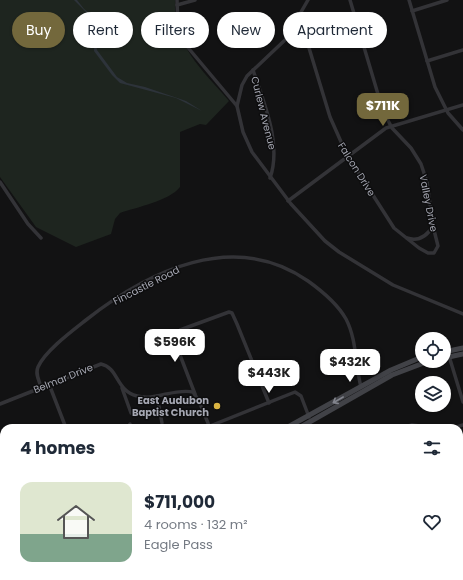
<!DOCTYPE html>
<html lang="en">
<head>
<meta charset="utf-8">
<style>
	body { margin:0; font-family:Poppins,sans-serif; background:#f2f2f3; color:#1f2937; height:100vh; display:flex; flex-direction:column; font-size:15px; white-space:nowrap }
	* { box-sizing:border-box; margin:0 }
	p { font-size:13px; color:#747a83 }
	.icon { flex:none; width:22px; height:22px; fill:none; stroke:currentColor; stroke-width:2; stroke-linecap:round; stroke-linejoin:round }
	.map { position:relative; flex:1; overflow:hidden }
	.sheet { position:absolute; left:0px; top:424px; width:463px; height:156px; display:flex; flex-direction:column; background:#fff; border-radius:12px 12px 0 0; box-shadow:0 1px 3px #0004 }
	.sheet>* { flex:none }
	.hud { position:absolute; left:12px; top:12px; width:439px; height:36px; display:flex; gap:8px }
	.buttons { position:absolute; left:415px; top:332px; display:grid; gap:8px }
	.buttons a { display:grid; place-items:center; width:36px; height:36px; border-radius:50%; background:#fff; box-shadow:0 1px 3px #0004; font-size:20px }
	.price { position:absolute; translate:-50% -34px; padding:0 9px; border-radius:8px; background:#fff; color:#222; font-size:13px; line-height:26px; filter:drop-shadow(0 1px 2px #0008) }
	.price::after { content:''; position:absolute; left:50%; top:24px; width:12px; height:9px; margin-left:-6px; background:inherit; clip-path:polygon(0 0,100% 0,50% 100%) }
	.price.current { background:#73683c; color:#fff }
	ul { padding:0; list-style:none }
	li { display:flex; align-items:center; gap:12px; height:100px; padding:0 20px }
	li+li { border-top:1px solid #e0e1e3 }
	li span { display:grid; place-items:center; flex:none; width:112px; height:80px; border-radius:12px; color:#555 }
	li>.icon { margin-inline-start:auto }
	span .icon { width:48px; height:48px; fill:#fffc; stroke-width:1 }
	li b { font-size:17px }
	h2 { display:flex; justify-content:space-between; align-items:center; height:48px; padding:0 20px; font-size:17px }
	.chip { padding:0 14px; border-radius:18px; background:#fff; box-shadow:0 1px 3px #0004; font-size:14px; line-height:36px }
	.chip.current { background:#73683c; color:#fff }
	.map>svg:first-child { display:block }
	.green { fill:#1e251f }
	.water { fill:#2d333a }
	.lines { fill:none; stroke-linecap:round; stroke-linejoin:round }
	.minor { stroke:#333337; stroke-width:3.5 }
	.secondary { stroke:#414247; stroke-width:5 }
	.oneway { stroke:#82848d }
	.poi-dot { fill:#dab442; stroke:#0d0d0e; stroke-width:1.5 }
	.labels { text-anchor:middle; stroke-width:3; stroke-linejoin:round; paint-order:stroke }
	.street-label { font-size:10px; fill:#a5a7b2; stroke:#0d0d0e }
	.poi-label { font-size:10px; font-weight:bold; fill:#a5a7b2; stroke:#0d0d0e; text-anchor:end }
</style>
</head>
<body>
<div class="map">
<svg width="463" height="580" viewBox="0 0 463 580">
	<rect width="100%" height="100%" fill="#121213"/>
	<!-- green -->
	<g class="green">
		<path d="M 0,0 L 175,0 C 173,46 202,69 229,101 L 206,125 L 200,124 L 180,132 L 180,187 C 169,201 137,207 120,213 L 115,219 L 111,234 L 76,247 L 36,227 L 0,177 Z"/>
		<path d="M 248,576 L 264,576 L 265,580 L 239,580 Z"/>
		<path d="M 275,576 L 300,580 L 278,580 Z"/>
		<path d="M 392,576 L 453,576 L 455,580 L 384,580 Z"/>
	</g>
	<!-- water -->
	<path class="water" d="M 74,0 L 77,0 L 84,9 L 96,19 L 98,25 L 96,41 L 97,50 L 117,77 L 127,83 L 145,87 L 186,101 L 202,111 L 176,98 L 120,83 L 112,75 L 94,51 L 95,21 Z"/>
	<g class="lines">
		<!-- minor -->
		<g class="minor">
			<path d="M 177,0 L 178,25 L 185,44 L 237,106"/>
			<path d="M 308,0 L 285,40 L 247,76 L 242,85 L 237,106 L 243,132 L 252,152 L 291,204 L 325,241 L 339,252 L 393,285 L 463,314"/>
			<path d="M 409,0 L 435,87 L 448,113 L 463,130"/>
			<path d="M 177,5 L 195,0"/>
			<path d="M 412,11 L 447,0"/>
			<path d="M 299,15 L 330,117 L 346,153 L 394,228 L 419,248 L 428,253 L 434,253 L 438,246 L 433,226 L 427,182 L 421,164 L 411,148 L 392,128 L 383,111 L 350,0"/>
			<path d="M 427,61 L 463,50"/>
			<path d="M 253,70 C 264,103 282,144 270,178"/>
			<path d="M 0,182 L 28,224 L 41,238"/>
			<path d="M 288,201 L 386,128 L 463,105"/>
			<path d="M 407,238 C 419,242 427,236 433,226"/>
			<path d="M 449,356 L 463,402"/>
			<path d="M 49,384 L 66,428"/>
			<path d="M 41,387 C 39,380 35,374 38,367 C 45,351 72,331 86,320 C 148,271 234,229 308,281 C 322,291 337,303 346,319 C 357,340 355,365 361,387"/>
			<path d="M 122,388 L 131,413"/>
			<path d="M 195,394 L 175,342 L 174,335 L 180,330 L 229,312 L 232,313 L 237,324 L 269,403"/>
			<path d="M 157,396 L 162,423"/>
			<path d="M 0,404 L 101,364 C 119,368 115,390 137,396 C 155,401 174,388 193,392 L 199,401 L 210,428"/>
			<path d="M 210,426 L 295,392 L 301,396 L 309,417"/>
			<path d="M 127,428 L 130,424"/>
			<path d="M 401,428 L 412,425 L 436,428"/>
			<path d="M 453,428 L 463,425"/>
			<path d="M 0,435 L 4,445"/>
			<path d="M 459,501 L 463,509"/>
			<path d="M 459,536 L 463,534"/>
			<path d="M 26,576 L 28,580"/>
			<path d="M 155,576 L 156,580"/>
			<path d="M 270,576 L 271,580"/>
			<path d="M 302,576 L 316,580"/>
			<path d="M 353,576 L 355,580"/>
			<path d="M 231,580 L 240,576"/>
			<path d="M 376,580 L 384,576"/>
		</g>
		<!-- secondary -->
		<g class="secondary">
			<path d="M 444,352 L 463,348"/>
			<path d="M 444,358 L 463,354"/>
			<path d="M 286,428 L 391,370 L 422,357"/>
			<path d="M 299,428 L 392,375 L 429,361"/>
			<path d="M 0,548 L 4,546"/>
			<path d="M 0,553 L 4,552"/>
		</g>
	</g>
	<!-- one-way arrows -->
	<defs><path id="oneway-shaft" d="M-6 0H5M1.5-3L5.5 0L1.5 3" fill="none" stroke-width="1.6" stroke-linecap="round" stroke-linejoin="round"/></defs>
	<use class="oneway" href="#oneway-shaft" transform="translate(338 400) rotate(150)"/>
	<!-- markers -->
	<circle class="poi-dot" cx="217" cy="406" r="4"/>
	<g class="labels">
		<!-- street labels -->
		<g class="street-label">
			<text transform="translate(264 113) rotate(76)" y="4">Curlew Avenue</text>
			<text transform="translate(357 169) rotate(58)" y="4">Falcon Drive</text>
			<text transform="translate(429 203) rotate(79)" y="4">Valley Drive</text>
			<text transform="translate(146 285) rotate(-27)" y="4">Fincastle Road</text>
			<text transform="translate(63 378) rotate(-22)" y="4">Belmar Drive</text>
		</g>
		<!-- poi labels -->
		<g class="poi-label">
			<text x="209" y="404">East Audubon<tspan x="209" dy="12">Baptist Church</tspan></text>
		</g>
	</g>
</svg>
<div class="buttons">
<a><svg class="icon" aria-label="locate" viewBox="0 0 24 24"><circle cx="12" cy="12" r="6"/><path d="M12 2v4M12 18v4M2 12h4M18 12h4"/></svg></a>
<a><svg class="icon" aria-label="layers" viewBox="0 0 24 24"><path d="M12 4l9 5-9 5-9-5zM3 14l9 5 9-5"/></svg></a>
</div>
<b class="price current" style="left:383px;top:127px">$711K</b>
<b class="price" style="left:175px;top:363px">$596K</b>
<b class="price" style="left:350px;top:383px">$432K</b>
<b class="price" style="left:269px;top:394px">$443K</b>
<div class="hud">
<a class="chip current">Buy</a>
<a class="chip">Rent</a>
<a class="chip">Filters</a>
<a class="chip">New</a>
<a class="chip">Apartment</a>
</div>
<section class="sheet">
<h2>4 homes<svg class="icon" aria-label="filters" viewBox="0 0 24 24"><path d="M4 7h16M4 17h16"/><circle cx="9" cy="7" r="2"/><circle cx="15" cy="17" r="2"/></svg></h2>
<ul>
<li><span style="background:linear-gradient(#dfe7d0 65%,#7fa58c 0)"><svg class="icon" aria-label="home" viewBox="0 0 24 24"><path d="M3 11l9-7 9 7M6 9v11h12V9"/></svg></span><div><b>$711,000</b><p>4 rooms · 132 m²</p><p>Eagle Pass</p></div><svg class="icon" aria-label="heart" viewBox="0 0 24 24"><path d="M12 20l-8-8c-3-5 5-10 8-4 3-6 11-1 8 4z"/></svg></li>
</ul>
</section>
</div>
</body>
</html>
